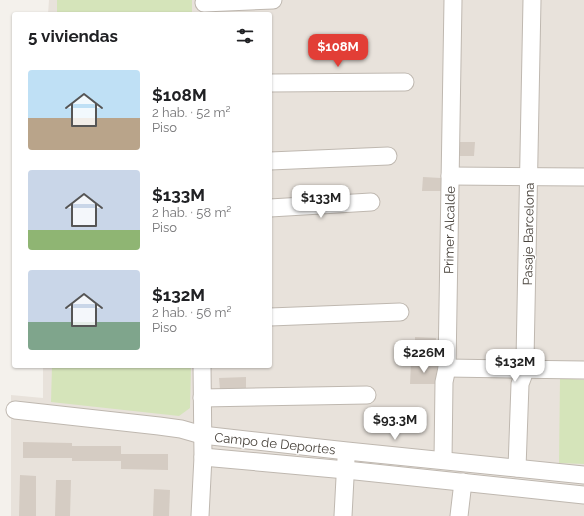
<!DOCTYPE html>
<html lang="es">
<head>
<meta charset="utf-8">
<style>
	body { margin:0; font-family:Raleway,sans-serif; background:#f6f6f6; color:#202124; height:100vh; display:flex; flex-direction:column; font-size:15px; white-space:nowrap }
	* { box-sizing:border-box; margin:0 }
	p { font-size:13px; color:#757577 }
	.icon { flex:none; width:22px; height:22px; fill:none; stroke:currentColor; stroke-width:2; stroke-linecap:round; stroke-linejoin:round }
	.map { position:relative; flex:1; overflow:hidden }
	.details { position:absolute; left:12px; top:12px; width:260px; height:356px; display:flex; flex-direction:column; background:#fff; border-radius:4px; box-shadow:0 1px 3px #0004 }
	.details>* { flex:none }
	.price { position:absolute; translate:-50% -34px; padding:0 9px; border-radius:8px; background:#fff; color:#222; font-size:13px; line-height:26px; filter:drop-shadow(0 1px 2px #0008) }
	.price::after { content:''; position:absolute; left:50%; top:24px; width:12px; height:9px; margin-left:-6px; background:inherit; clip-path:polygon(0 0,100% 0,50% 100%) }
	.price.selected { background:#e23e36; color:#fff }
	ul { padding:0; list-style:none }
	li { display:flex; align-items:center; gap:12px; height:100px; padding:0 16px }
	li span { display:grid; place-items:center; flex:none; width:112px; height:80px; border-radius:4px; color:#555 }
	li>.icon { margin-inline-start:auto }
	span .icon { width:48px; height:48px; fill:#fffc; stroke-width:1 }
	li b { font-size:17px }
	h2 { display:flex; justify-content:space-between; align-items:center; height:48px; padding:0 16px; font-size:17px }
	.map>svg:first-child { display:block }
	.residential { fill:#e8e2db }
	.green { fill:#d5e4ba }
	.building { fill:#d5ccc3 }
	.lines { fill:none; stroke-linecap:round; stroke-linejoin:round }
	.minor-casing { stroke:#bfb8b0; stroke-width:19 }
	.minor { stroke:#fff; stroke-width:17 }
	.labels { text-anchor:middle; stroke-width:3; stroke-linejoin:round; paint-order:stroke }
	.street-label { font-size:13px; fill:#48423b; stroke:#fff }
</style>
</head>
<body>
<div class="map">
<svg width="584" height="516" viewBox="0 0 584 516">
	<rect width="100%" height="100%" fill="#f4f1ec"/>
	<!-- residential -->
	<path class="residential" d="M 49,0 L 584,0 L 584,516 L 11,516 L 11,395 L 43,398 L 43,366 L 270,366 L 270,14 L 48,14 Z"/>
	<!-- green -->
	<g class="green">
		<rect x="57" y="0" width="135" height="14"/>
		<path d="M 52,366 L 191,366 L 190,408 L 179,416 L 51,402 Z"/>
		<path d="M 560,378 L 584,380 L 584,464 L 559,463 Z"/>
	</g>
	<!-- building -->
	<g class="building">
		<path d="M 459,142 L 475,142 L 474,156 L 459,156 Z"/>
		<path d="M 423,177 L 441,178 L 441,191 L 422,191 Z"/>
		<path d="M 415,337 L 436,338 L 435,352 L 415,351 Z"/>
		<path d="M 411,363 L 437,363 L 437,384 L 410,384 Z"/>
		<path d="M 246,377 L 246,389 L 220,390 L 219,378 Z"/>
		<path d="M 23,442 L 72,443 L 72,446 L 121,446 L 121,454 L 168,454 L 168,470 L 121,469 L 121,461 L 72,461 L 72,458 L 23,458 Z"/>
		<path d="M 20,475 L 36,476 L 36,516 L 19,516 Z"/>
		<path d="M 56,480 L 71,480 L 70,516 L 55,516 Z"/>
		<path d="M 154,489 L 170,490 L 169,516 L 153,516 Z"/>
	</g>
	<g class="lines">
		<!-- minor casing -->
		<g class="minor-casing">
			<g id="minor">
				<path d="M 204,3 L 273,0"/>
				<path d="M 270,83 L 405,82"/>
				<path d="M 270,161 L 388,156"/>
				<path d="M 450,176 L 584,177"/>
				<path d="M 270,208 L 371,202"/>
				<path d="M 270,317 L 400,312"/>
				<path d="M 447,368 L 584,370"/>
				<path d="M 202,398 L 367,395"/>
				<path d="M 15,410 L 159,426 L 181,429 L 202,435 L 347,451 L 584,475"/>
				<path d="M 203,457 L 346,470 L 584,495"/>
				<path d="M 443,460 L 444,382 L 447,368 L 453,0"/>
				<path d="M 517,468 L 520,384 L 523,376 L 525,360 L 532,0"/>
				<path d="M 200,516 L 203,457 L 202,366"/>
				<path d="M 343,516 L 346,459"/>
				<path d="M 459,516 L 463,482"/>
			</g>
		</g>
		<!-- minor -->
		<use href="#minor" class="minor"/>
	</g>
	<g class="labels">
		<!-- street labels -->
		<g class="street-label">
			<text transform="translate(449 230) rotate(-89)" y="5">Primer Alcalde</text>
			<text transform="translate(528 234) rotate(-89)" y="5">Pasaje Barcelona</text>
			<text transform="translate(275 443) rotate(6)" y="5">Campo de Deportes</text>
		</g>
	</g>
</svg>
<b class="price selected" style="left:338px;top:68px">$108M</b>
<b class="price" style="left:321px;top:219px">$133M</b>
<b class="price" style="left:424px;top:374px">$226M</b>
<b class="price" style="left:515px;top:383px">$132M</b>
<b class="price" style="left:395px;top:441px">$93.3M</b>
<section class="details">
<h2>5 viviendas<svg class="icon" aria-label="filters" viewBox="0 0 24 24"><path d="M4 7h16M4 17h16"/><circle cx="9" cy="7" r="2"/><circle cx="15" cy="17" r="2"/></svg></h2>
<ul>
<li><span style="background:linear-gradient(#bfe0f5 60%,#b9a48a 0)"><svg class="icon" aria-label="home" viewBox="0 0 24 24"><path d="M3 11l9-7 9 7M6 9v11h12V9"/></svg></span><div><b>$108M</b><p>2 hab. · 52 m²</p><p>Piso</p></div></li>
<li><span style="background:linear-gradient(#c9d6e8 75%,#8fb573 0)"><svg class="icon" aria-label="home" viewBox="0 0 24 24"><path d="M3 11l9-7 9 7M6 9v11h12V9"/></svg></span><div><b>$133M</b><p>2 hab. · 58 m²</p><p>Piso</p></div></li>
<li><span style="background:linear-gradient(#c9d6e8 65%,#7fa58c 0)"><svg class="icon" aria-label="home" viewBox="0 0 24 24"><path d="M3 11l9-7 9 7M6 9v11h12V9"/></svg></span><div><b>$132M</b><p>2 hab. · 56 m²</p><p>Piso</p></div></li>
</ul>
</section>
</div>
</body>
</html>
